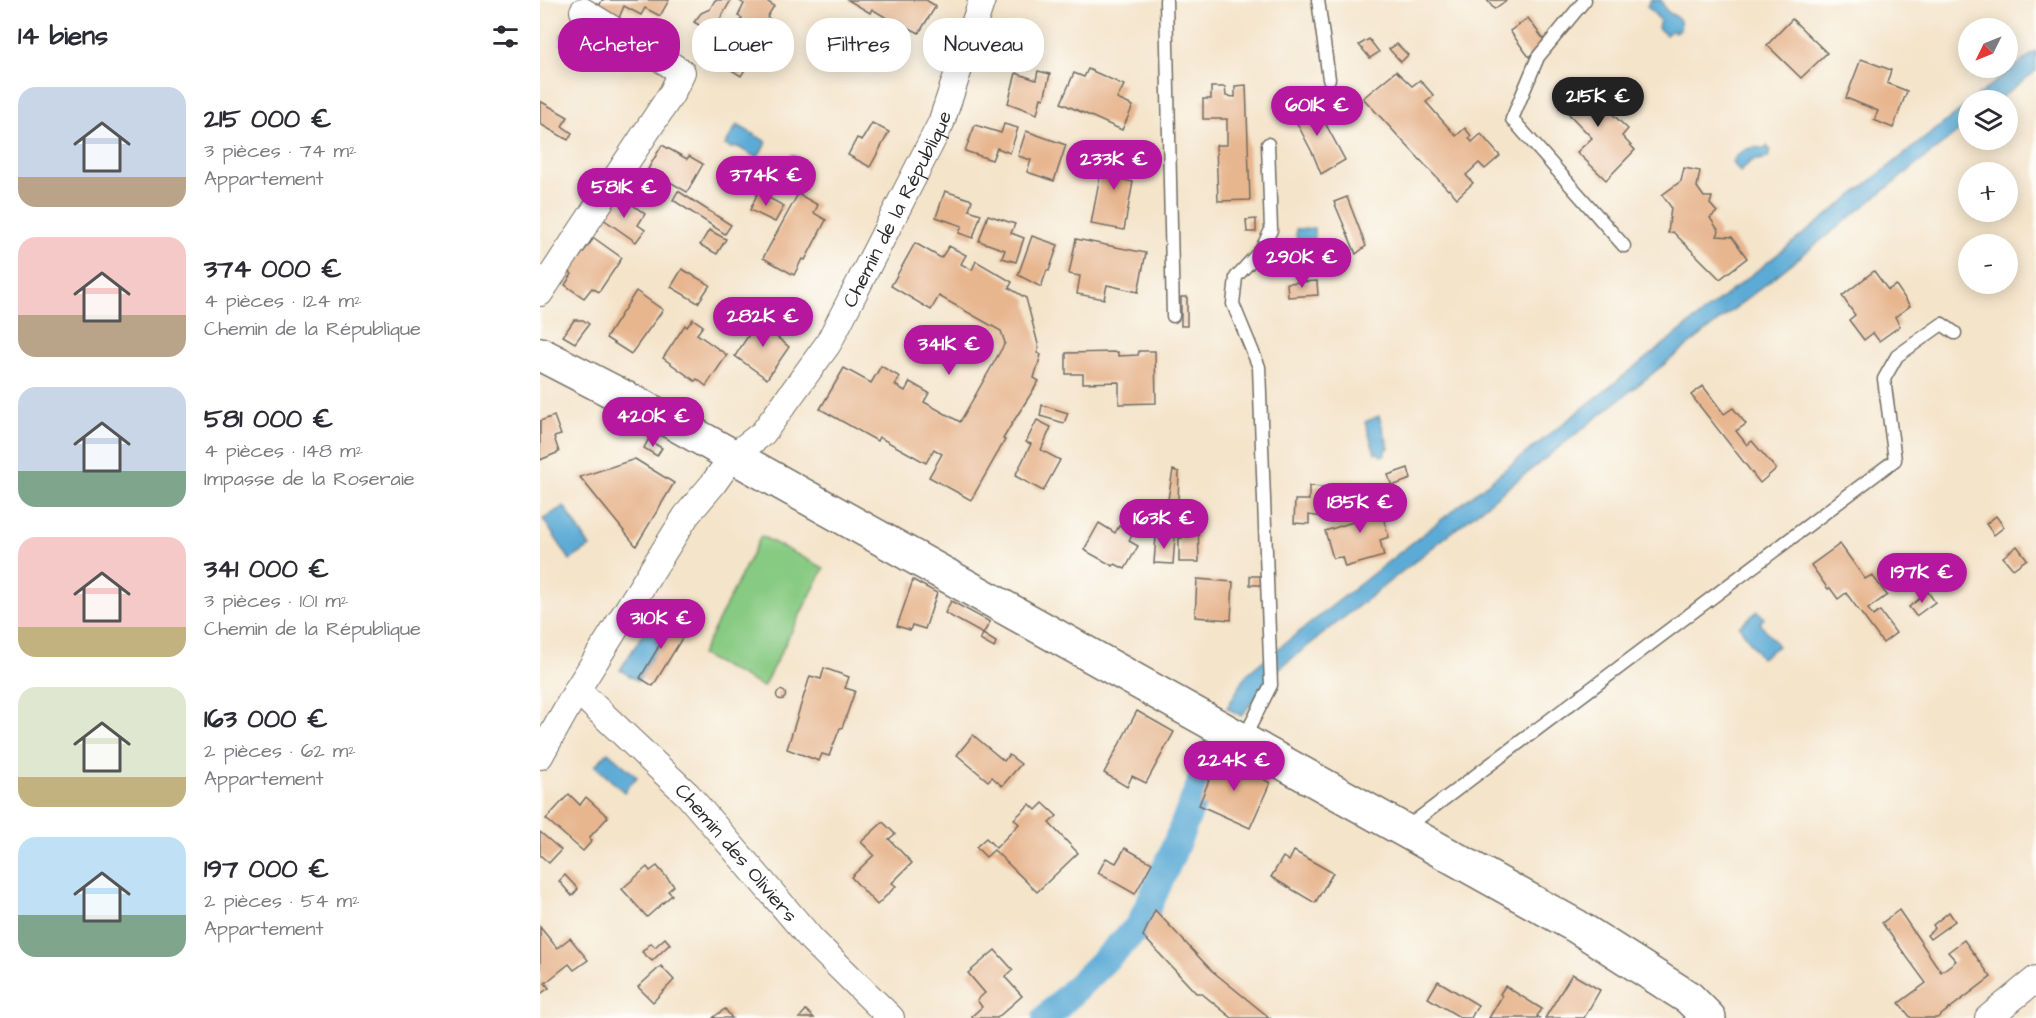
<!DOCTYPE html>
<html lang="fr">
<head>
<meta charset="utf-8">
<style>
	body { margin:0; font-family:"Architects Daughter",sans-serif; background:#f2f2f3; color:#2b2b33; height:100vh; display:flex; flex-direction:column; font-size:22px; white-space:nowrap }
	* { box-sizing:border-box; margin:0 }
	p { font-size:20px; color:#7c7c81 }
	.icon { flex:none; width:33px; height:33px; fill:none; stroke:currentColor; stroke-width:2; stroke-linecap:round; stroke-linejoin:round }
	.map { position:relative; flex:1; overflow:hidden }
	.panel { display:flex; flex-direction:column; background:#fff; width:540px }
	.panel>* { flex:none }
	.guide { position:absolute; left:18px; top:18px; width:570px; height:54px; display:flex; gap:12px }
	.needle { width:39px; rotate:227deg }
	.fabs { position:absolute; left:1418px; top:18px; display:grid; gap:12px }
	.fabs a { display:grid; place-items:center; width:60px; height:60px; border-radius:50%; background:#fff; box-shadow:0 3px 15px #0003; font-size:30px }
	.price { position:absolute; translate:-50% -51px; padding:0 14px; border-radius:21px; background:#b5179e; color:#fff; font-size:20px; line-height:39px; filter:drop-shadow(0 2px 3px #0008) }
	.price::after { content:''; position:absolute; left:50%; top:36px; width:18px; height:14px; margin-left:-9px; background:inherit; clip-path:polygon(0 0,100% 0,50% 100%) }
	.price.on { background:#222; color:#fff }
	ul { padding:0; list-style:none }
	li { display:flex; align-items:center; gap:18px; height:150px; padding:0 18px }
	li span { display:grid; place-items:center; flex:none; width:168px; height:120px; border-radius:18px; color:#555 }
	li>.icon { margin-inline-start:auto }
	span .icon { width:72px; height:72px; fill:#fffc; stroke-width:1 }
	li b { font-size:26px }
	h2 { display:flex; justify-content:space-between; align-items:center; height:72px; padding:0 18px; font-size:26px }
	.chip { padding:0 21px; border-radius:24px; background:#fff; box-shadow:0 3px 15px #0003; font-size:21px; line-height:54px }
	.chip.on { background:#b5179e; color:#fff }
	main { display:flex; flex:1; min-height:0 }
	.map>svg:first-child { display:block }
	.green { fill:#87ca82; stroke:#597a56; stroke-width:1.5 }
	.water { fill:#5cabd6; stroke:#446b80; stroke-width:1.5 }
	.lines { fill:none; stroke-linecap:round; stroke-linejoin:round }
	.canal { stroke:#5cabd6; stroke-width:28 }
	.building { fill:#e7b58e }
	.lane-casing { stroke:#716c63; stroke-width:15 }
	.street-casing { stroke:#716c63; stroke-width:28 }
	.secondary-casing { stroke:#716c63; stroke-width:36 }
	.lane { stroke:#fff; stroke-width:12 }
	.street { stroke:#fff; stroke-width:26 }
	.secondary { stroke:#fff; stroke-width:33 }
	.labels { text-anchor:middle; stroke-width:4.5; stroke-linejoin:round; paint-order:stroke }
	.street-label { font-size:20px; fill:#2b2b2b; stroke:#fdfcf7 }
</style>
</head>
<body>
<main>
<section class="panel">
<h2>14 biens<svg class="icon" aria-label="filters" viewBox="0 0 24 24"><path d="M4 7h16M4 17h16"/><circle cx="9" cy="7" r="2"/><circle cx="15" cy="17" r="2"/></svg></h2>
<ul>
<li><span style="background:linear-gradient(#c9d6e8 75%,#b9a48a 0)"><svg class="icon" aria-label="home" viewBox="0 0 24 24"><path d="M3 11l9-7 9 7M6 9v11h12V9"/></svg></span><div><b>215 000 €</b><p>3 pièces · 74 m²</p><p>Appartement</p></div></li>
<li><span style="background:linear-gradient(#f6c9c9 65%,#b9a48a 0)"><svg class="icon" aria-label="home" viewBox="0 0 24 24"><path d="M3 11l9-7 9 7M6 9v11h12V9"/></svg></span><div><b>374 000 €</b><p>4 pièces · 124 m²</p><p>Chemin de la République</p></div></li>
<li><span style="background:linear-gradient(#c9d6e8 70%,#7fa58c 0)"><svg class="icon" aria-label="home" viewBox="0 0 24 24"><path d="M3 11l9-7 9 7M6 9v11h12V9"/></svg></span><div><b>581 000 €</b><p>4 pièces · 148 m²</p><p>Impasse de la Roseraie</p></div></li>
<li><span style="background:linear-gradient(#f6c9c9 75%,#c2b280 0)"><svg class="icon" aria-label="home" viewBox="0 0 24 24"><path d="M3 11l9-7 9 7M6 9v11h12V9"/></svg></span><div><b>341 000 €</b><p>3 pièces · 101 m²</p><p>Chemin de la République</p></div></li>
<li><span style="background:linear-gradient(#dfe7d0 75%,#c2b280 0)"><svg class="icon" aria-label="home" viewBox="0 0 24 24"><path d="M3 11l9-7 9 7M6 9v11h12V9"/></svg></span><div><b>163 000 €</b><p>2 pièces · 62 m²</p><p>Appartement</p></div></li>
<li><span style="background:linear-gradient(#bfe0f5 65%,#7fa58c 0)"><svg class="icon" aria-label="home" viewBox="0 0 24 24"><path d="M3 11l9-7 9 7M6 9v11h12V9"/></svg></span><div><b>197 000 €</b><p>2 pièces · 54 m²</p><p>Appartement</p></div></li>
</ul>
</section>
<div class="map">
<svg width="1496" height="1018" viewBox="0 0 1496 1018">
	<rect width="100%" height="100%" fill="#fdfcf7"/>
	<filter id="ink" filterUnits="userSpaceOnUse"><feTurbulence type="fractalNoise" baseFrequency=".0167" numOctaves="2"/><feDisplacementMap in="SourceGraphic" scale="12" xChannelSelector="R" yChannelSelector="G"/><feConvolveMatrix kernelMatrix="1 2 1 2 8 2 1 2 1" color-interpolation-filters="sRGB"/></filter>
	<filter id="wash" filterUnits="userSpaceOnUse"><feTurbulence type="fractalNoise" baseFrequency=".008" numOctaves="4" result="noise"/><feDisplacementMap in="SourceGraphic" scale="24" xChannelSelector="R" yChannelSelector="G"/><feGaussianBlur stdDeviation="1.35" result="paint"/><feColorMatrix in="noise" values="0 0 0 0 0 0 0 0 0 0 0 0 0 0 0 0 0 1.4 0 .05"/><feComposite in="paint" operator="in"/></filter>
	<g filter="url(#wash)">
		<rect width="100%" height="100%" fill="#f4e4ca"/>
		<!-- green -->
		<path class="green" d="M 221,536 L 284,568 L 223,687 L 161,655 Z"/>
		<!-- water -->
		<g class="water">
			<path d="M 1111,0 L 1121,0 C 1123,3 1124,7 1126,10 C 1133,18 1143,14 1140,30 L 1135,32 L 1131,31 L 1126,35 L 1118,28 L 1120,20 L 1107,6 Z"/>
			<path d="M 31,27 L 67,48 L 57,64 L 21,44 L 23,40 L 21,38 L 22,33 L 29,31 Z"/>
			<path d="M 1496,51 L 1496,71 L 1458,100 L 1432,100 Z"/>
			<path d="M 1428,104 L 1428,124 L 740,668 L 701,716 L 687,708 L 706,675 L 725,659 Z"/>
			<path d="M 197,125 L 227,142 L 217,158 L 198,147 L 191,148 L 185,145 Z"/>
			<path d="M 1227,146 L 1230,150 L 1228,158 L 1211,161 L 1200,172 L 1192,162 C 1201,149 1212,145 1226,149 Z"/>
			<path d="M 252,155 L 265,162 L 251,190 L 236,183 Z"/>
			<path d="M 774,228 L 777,267 L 758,269 L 756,229 Z"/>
			<path d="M 839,416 L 849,448 L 845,450 L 845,455 L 841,456 L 837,452 L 835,453 L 825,422 Z"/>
			<path d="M 24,506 L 50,547 L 30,560 L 3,519 Z"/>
			<path d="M 1218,611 L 1224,618 L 1220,623 L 1238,646 L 1221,658 L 1199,626 Z"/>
			<path d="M 108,626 L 125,636 L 98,681 L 80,670 Z"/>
			<path d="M 68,752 L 97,777 L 84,792 L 55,766 Z"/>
		</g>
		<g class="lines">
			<!-- canal -->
			<path class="canal" d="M 506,1018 L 599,926 L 632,854 L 674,750"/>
		</g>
		<g id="blocks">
			<!-- building -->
			<g class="building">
				<path d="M 62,0 L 129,0 L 120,16 L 105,8 L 101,15 L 84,6 L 79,18 L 59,7 Z"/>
				<path d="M 175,0 L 191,0 L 172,33 L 154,22 L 161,13 L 170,9 Z"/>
				<path d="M 198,0 L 225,0 L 234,6 L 227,17 L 231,20 L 224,32 L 232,37 L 221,55 L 216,52 L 201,76 L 177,61 L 202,18 L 198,16 L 204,4 Z"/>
				<path d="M 308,0 L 386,0 L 396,6 L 379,33 L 366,26 L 365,29 L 332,9 L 330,13 Z"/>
				<path d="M 947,0 L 967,0 L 954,9 Z"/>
				<path d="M 988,18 L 1004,40 L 989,57 L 970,31 Z"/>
				<path d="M 1252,19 L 1287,53 L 1261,78 L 1227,45 Z"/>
				<path d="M 829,39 L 839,52 L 830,58 L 819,45 Z"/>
				<path d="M 857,44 L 868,55 L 861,62 L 849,49 Z"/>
				<path d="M 1321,59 L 1351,70 L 1347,83 L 1367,91 L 1353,128 L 1334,120 L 1338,111 L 1306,98 Z"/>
				<path d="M 548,69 L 584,85 L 577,99 L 593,106 L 582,130 L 521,103 L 534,73 L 544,77 Z"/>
				<path d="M 498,71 L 510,74 L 504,99 L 501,98 L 497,114 L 468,103 L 476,73 L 496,80 Z"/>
				<path d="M 856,71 L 872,86 L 880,80 L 894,96 L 886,102 L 916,136 L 925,128 L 931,136 L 929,138 L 932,142 L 941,134 L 960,156 L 945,169 L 939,163 L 926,175 L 933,183 L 917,198 L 909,189 L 908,190 L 823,98 Z"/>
				<path d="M 1054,78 L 1063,105 L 1088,129 L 1082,136 L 1095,150 L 1066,180 L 1037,152 L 1052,138 L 1029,114 L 1022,87 Z"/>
				<path d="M 706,85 L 710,200 L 678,201 L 676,145 L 687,145 L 687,119 L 663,119 L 663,99 L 671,99 L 671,87 L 685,87 L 686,96 L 695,97 L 695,86 Z"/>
				<path d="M 757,98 L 767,113 L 777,108 L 805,160 L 781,174 L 773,154 L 747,104 Z"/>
				<path d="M 0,101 L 28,117 L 22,126 L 32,133 L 28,140 L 0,124 Z"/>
				<path d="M 332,123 L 349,132 L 330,167 L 308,155 L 317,138 L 322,140 Z"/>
				<path d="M 464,124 L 478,128 L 470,153 L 457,148 L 452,160 L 425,151 L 435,125 L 461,133 Z"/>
				<path d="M 486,131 L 526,145 L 514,181 L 487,172 L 491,160 L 478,156 Z"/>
				<path d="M 122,145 L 147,159 L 149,156 L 163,164 L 147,192 L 108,169 Z"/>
				<path d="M 565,149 L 599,156 L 596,170 L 577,167 L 575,178 L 593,182 L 584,230 L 551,224 Z"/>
				<path d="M 1144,168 L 1160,171 L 1157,187 L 1164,197 L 1172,197 L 1170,204 L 1177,212 L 1170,218 L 1179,231 L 1177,236 L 1192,237 L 1207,258 L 1180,279 L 1133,232 L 1128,233 L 1131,207 L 1122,195 L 1141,181 Z"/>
				<path d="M 219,190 L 226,193 L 225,196 L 244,206 L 235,222 L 210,210 Z"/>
				<path d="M 138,191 L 191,225 L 185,234 L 133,200 Z"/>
				<path d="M 405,191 L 432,200 L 429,210 L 441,214 L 433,238 L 419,233 L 422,226 L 396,217 Z"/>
				<path d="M 258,194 L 278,205 L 274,213 L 286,220 L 265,260 L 262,259 L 254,275 L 223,258 Z"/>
				<path d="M 807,197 L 826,246 L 816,254 L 794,202 Z"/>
				<path d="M 73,198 L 86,208 L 90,203 L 105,214 L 98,225 L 105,230 L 96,242 L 59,216 Z"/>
				<path d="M 448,215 L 475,224 L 471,233 L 484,238 L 476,262 L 462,258 L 465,250 L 439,241 Z"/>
				<path d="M 716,219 L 716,232 L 707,232 L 706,220 Z"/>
				<path d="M 169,230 L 186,239 L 177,254 L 160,245 Z"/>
				<path d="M 492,236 L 518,245 L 509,271 L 507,270 L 501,287 L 478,275 Z"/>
				<path d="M 54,238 L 82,258 L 59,292 L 52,288 L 44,298 L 25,285 L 32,274 L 29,271 Z"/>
				<path d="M 536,239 L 606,253 L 598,292 L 567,285 L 564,299 L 537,294 L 540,276 L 529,274 Z"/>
				<path d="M 375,243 L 401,258 L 409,246 L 426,255 L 421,264 L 432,270 L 436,261 L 472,282 L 469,288 L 486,298 L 499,348 L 497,353 L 501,355 L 494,378 L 499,381 L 470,427 L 463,439 L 465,440 L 431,500 L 389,477 L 402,454 L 394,449 L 386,463 L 339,437 L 337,441 L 280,409 L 304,368 L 331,383 L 341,366 L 360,377 L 355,385 L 365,391 L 370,382 L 389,393 L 384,402 L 420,422 L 465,343 L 461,331 L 399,296 L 391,310 L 351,286 Z"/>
				<path d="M 142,269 L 170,285 L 158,303 L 131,287 Z"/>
				<path d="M 1334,271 L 1348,290 L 1356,285 L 1370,306 L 1355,317 L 1360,326 L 1339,341 L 1333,333 L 1324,340 L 1309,320 L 1315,315 L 1302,296 Z"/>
				<path d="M 777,281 L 778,295 L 748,297 L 747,283 Z"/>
				<path d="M 96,291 L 123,310 L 91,354 L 66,338 Z"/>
				<rect x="641" y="297" width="6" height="29"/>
				<path d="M 221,316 L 242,330 L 237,337 L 249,347 L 227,379 L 195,356 Z"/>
				<path d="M 153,319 L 163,326 L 157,334 L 187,355 L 166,386 L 157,379 L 155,381 L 123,358 L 145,325 L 147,327 Z"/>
				<path d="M 34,320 L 43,320 L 49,324 L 35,343 L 23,336 Z"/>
				<path d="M 599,351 L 615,351 L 616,403 L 579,404 L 579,382 L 543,383 L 543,374 L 526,374 L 526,353 L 578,352 L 578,356 L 598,355 Z"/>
				<path d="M 1163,386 L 1184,414 L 1193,408 L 1206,424 L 1196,431 L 1207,445 L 1212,441 L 1236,469 L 1220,483 L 1151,395 Z"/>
				<path d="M 502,405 L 528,413 L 524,423 L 500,416 Z"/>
				<path d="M 14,416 L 21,435 L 14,437 L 19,452 L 0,460 L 0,421 Z"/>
				<path d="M 497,420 L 511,427 L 501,450 L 520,460 L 503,491 L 475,476 L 491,444 L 486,442 Z"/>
				<path d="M 108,440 L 122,448 L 117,456 L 104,448 Z"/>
				<path d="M 95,459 L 134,483 L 96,546 L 40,477 Z"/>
				<path d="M 868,468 L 871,479 L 852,486 L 848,475 Z"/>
				<path d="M 633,470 L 639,472 L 638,502 L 628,499 Z"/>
				<path d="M 769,486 L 784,487 L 783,517 L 769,515 L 769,524 L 754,523 L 755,500 L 769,500 Z"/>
				<path d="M 837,497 L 849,537 L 840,540 L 844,556 L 805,567 L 802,557 L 793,558 L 785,531 L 813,522 L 808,506 Z"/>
				<path d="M 643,514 L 658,514 L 659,562 L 639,562 L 639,538 L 642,538 Z"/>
				<path d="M 1456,516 L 1464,527 L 1454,535 L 1446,524 Z"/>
				<path d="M 559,523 L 575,533 L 579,526 L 593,533 L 589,541 L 598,546 L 585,569 L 575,564 L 573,566 L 544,550 Z"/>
				<path d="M 616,536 L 635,537 L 633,564 L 614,563 Z"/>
				<path d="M 1300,544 L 1325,579 L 1332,575 L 1347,595 L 1328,609 L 1333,616 L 1340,611 L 1356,633 L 1343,643 L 1306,593 L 1298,599 L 1290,588 L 1288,589 L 1271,565 Z"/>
				<path d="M 1477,546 L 1487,559 L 1473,569 L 1463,557 Z"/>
				<path d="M 1414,571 L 1421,582 L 1418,584 L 1410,575 Z"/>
				<path d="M 710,576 L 721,576 L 722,585 L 710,585 Z"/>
				<path d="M 657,579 L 693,582 L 691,620 L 655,617 Z"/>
				<path d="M 373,580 L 397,593 L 385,629 L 372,625 L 370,630 L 357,626 Z"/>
				<path d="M 1388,592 L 1395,602 L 1376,616 L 1369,607 Z"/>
				<path d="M 411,601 L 450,622 L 443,634 L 405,613 Z"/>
				<path d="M 113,616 L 144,635 L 113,686 L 100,678 L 125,636 L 108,626 Z"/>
				<path d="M 443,634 L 456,642 L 454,648 L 440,640 Z"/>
				<path d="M 284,668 L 309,677 L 305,688 L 315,691 L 302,728 L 300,728 L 289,756 L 282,754 L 279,761 L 247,749 L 270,676 L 281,679 Z"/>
				<circle cx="241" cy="695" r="4.5"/>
				<path d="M 597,711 L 634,732 L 606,783 L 592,776 L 587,787 L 564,773 Z"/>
				<path d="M 433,735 L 464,761 L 469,755 L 481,764 L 462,786 L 452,777 L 448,781 L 417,755 Z"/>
				<path d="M 680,753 L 730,783 L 710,828 L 659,805 Z"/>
				<path d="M 29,794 L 40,805 L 46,797 L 68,817 L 49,838 L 52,841 L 43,851 L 6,819 Z"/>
				<path d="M 503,803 L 517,816 L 509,823 L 538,853 L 497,892 L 454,850 L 446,857 L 436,847 L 446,838 L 456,848 L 479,824 L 474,819 L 490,804 L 496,810 Z"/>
				<path d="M 343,822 L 355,834 L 349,839 L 372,863 L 352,883 L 356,886 L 337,905 L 311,877 L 334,855 L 321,842 Z"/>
				<path d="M 0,832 L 21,850 L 9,863 L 0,855 Z"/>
				<path d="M 585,848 L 612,863 L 595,894 L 558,873 L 566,858 L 576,863 Z"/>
				<path d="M 754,851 L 793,873 L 775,903 L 731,877 L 743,857 L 749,861 Z"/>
				<path d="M 117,866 L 134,886 L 128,891 L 132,895 L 107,917 L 82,889 L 107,867 L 110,871 Z"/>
				<path d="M 25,875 L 38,889 L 32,896 L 19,881 Z"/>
				<path d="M 615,910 L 671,970 L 730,1018 L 692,1018 L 661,993 L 656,993 L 603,936 Z"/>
				<path d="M 1359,910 L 1401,972 L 1416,961 L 1408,952 L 1424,940 L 1451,977 L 1397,1018 L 1371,1018 L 1359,1003 L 1386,983 L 1342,923 Z"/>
				<path d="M 1409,912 L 1415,921 L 1390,939 L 1387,935 L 1395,928 L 1393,925 Z"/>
				<path d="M 0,927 L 17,948 L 30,938 L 48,960 L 34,970 L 29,964 L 5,983 L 9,988 L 0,994 Z"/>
				<path d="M 125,938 L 130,944 L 112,961 L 102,952 L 111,943 L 115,947 Z"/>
				<path d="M 455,950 L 473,970 L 465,977 L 482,996 L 457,1018 L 433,1018 L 432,1016 L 442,1007 L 437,1000 L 445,993 L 428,973 Z"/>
				<path d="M 121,966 L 134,980 L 113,1002 L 98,987 Z"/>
				<path d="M 1032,974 L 1060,990 L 1044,1018 L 1005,1018 Z"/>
				<path d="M 898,981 L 938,1005 L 931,1018 L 921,1018 L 888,998 Z"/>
				<path d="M 965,986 L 1002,1009 L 997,1016 L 1000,1018 L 949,1018 L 962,996 L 960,994 Z"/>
				<path d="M 185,1009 L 192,1018 L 173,1018 L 175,1016 Z"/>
				<path d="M 266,1010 L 274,1018 L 259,1018 Z"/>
			</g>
		</g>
	</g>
	<g filter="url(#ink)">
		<use href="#blocks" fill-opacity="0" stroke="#716c63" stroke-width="1.5"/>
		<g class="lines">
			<!-- lane casing -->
			<g class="lane-casing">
				<g id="lane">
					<path d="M 626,0 L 633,316"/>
					<path d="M 778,0 L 789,79"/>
					<path d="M 1045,0 L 998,57 L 972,119 L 1084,246"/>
					<path d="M 703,740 L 731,685 L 719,367 L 693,304 L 696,277 L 721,250 L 731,230 L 728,144"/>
					<path d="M 867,827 L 1355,460 L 1344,379 L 1357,356 L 1402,324 L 1415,333"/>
				</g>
			</g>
			<!-- street casing -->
			<g class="street-casing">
				<g id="street">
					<path d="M 0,293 L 132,93 L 142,72 L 43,11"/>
					<path id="s1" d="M 37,690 L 148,795 L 272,940 L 351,1018"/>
					<path id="s2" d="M 0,756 L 37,690 L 146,516 L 173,484 L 193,456 L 223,433 L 288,344 L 401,123 L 442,0"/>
					<path d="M 1448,1018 L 1496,979"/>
				</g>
			</g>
			<!-- secondary casing -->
			<g class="secondary-casing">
				<path id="secondary" d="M 0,354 L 130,421 L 1036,926 L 1149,998 L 1169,1018"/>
			</g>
			<!-- lane -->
			<use href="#lane" class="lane"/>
			<!-- street -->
			<use href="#street" class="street"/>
			<!-- secondary -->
			<use href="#secondary" class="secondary"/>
		</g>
	</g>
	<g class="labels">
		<!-- street labels -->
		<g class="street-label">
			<text dy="7" stroke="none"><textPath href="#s2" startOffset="657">Chemin de la République</textPath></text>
			<text dy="7" stroke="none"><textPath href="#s1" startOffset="228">Chemin des Oliviers</textPath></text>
		</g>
	</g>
</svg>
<div class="fabs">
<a><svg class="needle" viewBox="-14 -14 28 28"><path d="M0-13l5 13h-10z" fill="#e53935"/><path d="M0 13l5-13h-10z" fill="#7c7c81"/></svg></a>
<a><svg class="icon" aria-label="layers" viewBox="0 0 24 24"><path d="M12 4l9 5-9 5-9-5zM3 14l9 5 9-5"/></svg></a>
<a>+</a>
<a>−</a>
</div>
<b class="price on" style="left:1058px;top:128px">215K €</b>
<b class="price" style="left:777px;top:137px">601K €</b>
<b class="price" style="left:574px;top:191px">233K €</b>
<b class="price" style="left:226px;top:207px">374K €</b>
<b class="price" style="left:84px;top:219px">581K €</b>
<b class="price" style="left:762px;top:289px">290K €</b>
<b class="price" style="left:223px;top:348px">282K €</b>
<b class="price" style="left:409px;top:376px">341K €</b>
<b class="price" style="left:113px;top:448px">420K €</b>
<b class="price" style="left:820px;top:534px">185K €</b>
<b class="price" style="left:624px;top:550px">163K €</b>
<b class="price" style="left:1382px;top:604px">197K €</b>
<b class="price" style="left:121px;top:650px">310K €</b>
<b class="price" style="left:694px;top:792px">224K €</b>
<div class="guide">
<a class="chip on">Acheter</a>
<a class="chip">Louer</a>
<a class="chip">Filtres</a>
<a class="chip">Nouveau</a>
</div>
</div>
</main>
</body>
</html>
